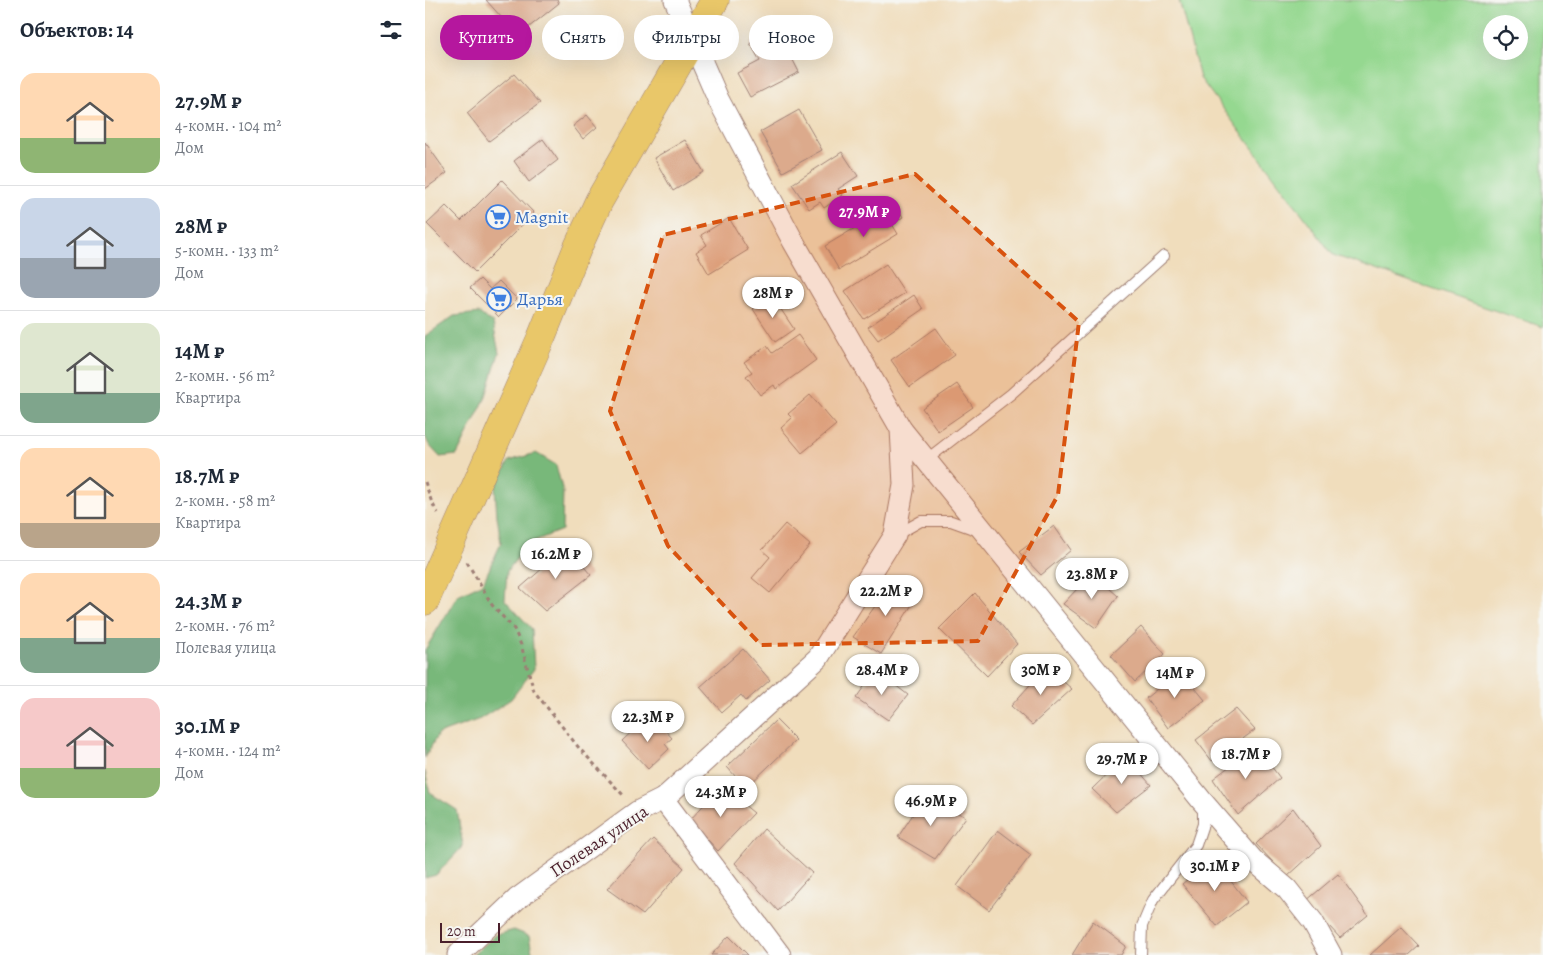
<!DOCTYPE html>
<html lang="ru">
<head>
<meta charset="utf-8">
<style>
	body { margin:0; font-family:Alegreya,serif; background:#f2f2f3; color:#1f2937; height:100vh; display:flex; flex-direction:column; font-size:19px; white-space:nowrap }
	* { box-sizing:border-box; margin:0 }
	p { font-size:16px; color:#747a83 }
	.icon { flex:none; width:28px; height:28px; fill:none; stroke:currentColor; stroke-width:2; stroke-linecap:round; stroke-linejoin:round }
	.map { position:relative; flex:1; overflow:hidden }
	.details { display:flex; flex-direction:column; background:#fff; width:425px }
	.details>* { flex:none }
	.hud { position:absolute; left:15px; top:15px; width:475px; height:45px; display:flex; gap:10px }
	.buttons { position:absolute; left:1058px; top:15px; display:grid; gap:10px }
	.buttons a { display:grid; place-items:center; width:45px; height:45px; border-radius:50%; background:#fff; box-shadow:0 5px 20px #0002; font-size:25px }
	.scale { position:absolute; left:15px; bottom:12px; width:60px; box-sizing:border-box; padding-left:5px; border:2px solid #4a1f2b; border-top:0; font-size:14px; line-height:18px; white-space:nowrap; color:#4a1f2b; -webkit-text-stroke:4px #f6f6f2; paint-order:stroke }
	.price { position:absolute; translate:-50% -42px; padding:0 11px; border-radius:18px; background:#fff; color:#222; font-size:16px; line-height:32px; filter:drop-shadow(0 1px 2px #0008) }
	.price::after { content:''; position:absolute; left:50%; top:30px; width:15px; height:11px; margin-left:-8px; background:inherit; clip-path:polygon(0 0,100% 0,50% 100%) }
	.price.current { background:#b5179e; color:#fff }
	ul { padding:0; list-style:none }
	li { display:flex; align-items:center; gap:15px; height:125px; padding:0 20px }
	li+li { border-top:1px solid #e0e1e3 }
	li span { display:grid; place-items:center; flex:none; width:140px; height:100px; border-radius:15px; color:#555 }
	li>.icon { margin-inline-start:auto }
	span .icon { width:60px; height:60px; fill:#fffc; stroke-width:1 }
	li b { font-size:21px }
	h2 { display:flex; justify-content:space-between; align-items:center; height:60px; padding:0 20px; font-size:21px }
	.tag { padding:0 18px; border-radius:22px; background:#fff; box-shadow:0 5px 20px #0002; font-size:18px; line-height:45px }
	.tag.current { background:#b5179e; color:#fff }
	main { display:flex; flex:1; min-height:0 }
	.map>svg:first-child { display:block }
	.green { fill:#95d890; stroke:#707c5e; fill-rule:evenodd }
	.forest { fill:#78b87a; stroke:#616c52 }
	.building { fill:#dcaa8c }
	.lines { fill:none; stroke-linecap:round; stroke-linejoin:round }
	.service-casing { stroke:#9d7e74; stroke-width:12 }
	.minor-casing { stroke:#9d7e74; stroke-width:23 }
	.primary-casing { stroke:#9d7e74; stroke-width:29 }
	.path { stroke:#9d7e74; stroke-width:3; stroke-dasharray:4 4; stroke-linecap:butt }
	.service { stroke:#fff; stroke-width:10 }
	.minor { stroke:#fff; stroke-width:21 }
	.primary { stroke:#e9c769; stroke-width:28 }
	.marked { fill:#d8530f; fill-opacity:0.2; stroke:#d8530f; stroke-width:4; stroke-dasharray:10 6; stroke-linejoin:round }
	.labels { text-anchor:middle; stroke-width:4; stroke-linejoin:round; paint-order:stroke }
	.shop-label { font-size:18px; fill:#366cbe; stroke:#f6f6f2; text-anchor:start }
	.street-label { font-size:18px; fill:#4a1f2b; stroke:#f6f6f2 }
</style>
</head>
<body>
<main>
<section class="details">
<h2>Объектов: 14<svg class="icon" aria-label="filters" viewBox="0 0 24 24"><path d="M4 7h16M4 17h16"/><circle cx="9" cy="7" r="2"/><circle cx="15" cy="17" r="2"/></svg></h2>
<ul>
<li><span style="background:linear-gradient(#ffd9b3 65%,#8fb573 0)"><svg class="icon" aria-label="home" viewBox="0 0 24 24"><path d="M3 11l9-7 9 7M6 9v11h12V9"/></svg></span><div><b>27.9M ₽</b><p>4-комн. · 104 m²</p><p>Дом</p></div></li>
<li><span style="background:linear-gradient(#c9d6e8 60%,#9aa5b1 0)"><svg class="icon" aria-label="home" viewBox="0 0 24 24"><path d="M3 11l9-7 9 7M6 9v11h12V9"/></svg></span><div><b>28M ₽</b><p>5-комн. · 133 m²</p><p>Дом</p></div></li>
<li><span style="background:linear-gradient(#dfe7d0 70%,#7fa58c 0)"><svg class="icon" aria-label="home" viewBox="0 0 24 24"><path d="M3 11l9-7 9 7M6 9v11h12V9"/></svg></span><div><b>14M ₽</b><p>2-комн. · 56 m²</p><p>Квартира</p></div></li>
<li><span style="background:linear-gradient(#ffd9b3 75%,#b9a48a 0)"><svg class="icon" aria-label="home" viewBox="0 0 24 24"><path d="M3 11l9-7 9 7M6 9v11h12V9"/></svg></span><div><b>18.7M ₽</b><p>2-комн. · 58 m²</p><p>Квартира</p></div></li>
<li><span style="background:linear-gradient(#ffd9b3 65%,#7fa58c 0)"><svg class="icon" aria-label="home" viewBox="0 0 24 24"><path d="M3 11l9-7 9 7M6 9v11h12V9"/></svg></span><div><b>24.3M ₽</b><p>2-комн. · 76 m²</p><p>Полевая улица</p></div></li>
<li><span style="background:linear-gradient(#f6c9c9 70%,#8fb573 0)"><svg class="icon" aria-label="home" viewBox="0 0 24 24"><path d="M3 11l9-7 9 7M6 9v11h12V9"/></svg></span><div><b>30.1M ₽</b><p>4-комн. · 124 m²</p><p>Дом</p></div></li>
</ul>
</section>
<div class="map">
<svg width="1118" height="955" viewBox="0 0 1118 955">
	<rect width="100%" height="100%" fill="#f6f6f2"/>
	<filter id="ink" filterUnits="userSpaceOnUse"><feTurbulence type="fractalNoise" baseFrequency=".02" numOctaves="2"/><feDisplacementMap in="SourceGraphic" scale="10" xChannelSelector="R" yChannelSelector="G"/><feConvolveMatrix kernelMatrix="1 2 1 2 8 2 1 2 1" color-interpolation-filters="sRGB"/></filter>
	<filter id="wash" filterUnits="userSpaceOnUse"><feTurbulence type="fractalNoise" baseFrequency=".0096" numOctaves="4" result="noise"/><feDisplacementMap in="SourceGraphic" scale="20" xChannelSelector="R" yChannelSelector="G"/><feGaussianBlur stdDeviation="1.12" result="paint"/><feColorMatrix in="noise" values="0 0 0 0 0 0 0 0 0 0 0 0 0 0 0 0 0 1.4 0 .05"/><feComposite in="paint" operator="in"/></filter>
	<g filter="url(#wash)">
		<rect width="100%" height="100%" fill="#f0ddbc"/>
		<!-- green -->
		<path class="green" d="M 754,0 L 1118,0 L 1118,327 L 908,255 L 775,78 ZM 1066,24 L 1094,24 L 1094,51 L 1066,51 Z"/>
		<!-- forest -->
		<g class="forest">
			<path d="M 54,313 L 68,323 L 74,353 L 60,399 L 32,455 L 15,457 L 4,445 L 0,436 L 0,336 L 29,316 Z"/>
			<path d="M 111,453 L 131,465 L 138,492 L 137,530 L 104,543 L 82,571 L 80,600 L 107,629 L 109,669 L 86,699 L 55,719 L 13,734 L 0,758 L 0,650 L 33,595 L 58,583 L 76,543 L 72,516 L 70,488 L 84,461 Z"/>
			<path d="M 0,771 L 5,793 L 32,810 L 38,846 L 11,875 L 0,878 Z"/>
			<path d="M 89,930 L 104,936 L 107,952 L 106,955 L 48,955 L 71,935 Z"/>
		</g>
		<g id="blocks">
			<!-- building -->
			<g class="building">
				<path d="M 61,0 L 132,0 L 134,3 L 93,36 Z"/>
				<path d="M 352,29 L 374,72 L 325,97 L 312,73 L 335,61 L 325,43 Z"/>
				<path d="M 89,74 L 115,103 L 64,141 L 42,113 Z"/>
				<path d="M 374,110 L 397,150 L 358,172 L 335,132 Z"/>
				<path d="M 162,115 L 172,127 L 158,139 L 148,126 Z"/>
				<path d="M 118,139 L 133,160 L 104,182 L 89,161 Z"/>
				<path d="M 260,140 L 279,172 L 248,191 L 229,158 Z"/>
				<path d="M 0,142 L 22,173 L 0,189 Z"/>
				<path d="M 417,152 L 433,176 L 413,189 L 418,195 L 399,208 L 395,202 L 384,209 L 367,184 Z"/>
				<path d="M 77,180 L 109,213 L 50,272 L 2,224 L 21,206 L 36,221 Z"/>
				<path d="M 470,204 L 478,217 L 467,224 L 473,234 L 414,270 L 400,246 Z"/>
				<path d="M 304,218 L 323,250 L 284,274 L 271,252 L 282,245 L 276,235 Z"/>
				<path d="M 461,264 L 480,293 L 439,319 L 420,291 Z"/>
				<path d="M 55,279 L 65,289 L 74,281 L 92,299 L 74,317 L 45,288 Z"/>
				<path d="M 489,295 L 498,309 L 453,340 L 443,327 Z"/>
				<path d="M 347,296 L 369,329 L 350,342 L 328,309 Z"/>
				<path d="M 511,328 L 530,355 L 485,387 L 466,360 Z"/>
				<path d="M 373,335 L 391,360 L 351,389 L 349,385 L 335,395 L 321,376 L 327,372 L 319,362 L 342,346 L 347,353 Z"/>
				<path d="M 532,384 L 548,407 L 513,431 L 497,408 Z"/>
				<path d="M 385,395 L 411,425 L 377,453 L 356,428 L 367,418 L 363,414 Z"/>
				<path d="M 360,524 L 385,545 L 345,593 L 327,578 L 345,557 L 337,550 Z"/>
				<path d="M 629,526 L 646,550 L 616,575 L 594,552 Z"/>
				<path d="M 142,547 L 166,575 L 120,611 L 95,588 Z"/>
				<path d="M 667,573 L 693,596 L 671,628 L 638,604 Z"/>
				<path d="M 468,581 L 493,595 L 456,654 L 428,637 Z"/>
				<path d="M 550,593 L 592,644 L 562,676 L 514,629 Z"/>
				<path d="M 716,627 L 740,654 L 710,682 L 686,655 Z"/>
				<path d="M 318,649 L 345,680 L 321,701 L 316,695 L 297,712 L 275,687 Z"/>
				<path d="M 621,667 L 647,689 L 607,725 L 586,706 Z"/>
				<path d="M 451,670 L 483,695 L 463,720 L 431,698 Z"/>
				<path d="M 755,670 L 780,700 L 743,728 L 721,698 Z"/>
				<path d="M 811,709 L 830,730 L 787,761 L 771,740 Z"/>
				<path d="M 230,719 L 247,738 L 240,744 L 244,749 L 223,769 L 197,741 L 215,724 L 219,729 Z"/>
				<path d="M 351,720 L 371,740 L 321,788 L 302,767 Z"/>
				<path d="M 831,746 L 855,778 L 813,815 L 788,779 Z"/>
				<path d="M 701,756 L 726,785 L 691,812 L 667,789 Z"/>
				<path d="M 296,786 L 329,813 L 293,851 L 265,820 Z"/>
				<path d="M 500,796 L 541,817 L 510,859 L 473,837 Z"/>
				<path d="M 868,808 L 896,846 L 862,877 L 831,844 Z"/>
				<path d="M 339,829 L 387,873 L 353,911 L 310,863 Z"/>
				<path d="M 573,830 L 606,855 L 564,910 L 532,886 Z"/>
				<path d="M 228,839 L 259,868 L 218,915 L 182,889 Z"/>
				<path d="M 788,858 L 822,902 L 792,926 L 757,884 Z"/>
				<path d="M 913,874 L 943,915 L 915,938 L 881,901 Z"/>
				<path d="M 668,921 L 701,946 L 696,955 L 647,955 Z"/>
				<path d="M 976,927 L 994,946 L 984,955 L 945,955 Z"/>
				<path d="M 304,936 L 323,955 L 286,955 Z"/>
			</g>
		</g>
	</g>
	<g filter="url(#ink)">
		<use href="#blocks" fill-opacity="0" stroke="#9d7e74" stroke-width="1"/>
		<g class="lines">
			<!-- service casing -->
			<g class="service-casing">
				<g id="service">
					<path d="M 501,460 L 586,394 L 739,256"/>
					<path d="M 471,535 L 496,521 L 526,521 L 554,531"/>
					<path d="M 716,955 L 717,926 L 728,900 L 771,845 L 778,824 L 778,807"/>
				</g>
			</g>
			<!-- minor casing -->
			<g class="minor-casing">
				<g id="minor">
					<path d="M 250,0 L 293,99 L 368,241 L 476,429 L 777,801 L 828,860 L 862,889 L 888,922 L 906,955"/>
					<path d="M 238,799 L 393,658 L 470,535 L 479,485 L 476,429"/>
					<path d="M 33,955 L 92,899 L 212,812 L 238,799 L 355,955"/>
				</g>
			</g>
			<!-- primary casing -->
			<g class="primary-casing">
				<path id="primary" d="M 0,601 L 116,338 L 152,249 L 174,201 L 290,0"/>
			</g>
			<!-- path -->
			<g class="path">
				<path d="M 0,482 L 7,503 L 13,513"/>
				<path d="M 42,562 L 67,605 L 89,629 L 96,645 L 109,691 L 154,748 L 199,796"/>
			</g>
			<!-- service -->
			<use href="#service" class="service"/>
			<!-- minor -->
			<use href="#minor" class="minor"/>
			<!-- primary -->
			<use href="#primary" class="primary"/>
		</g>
	</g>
	<!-- marked area -->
	<path class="marked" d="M 490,174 L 654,322 L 633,495 L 553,641 L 336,645 L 243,546 L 185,411 L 238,235 Z"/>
	<!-- icons -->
	<defs>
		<g id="supermarket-ring" transform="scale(1.25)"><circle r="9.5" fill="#f6f6f2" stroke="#3f7fe0" stroke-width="1.5"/><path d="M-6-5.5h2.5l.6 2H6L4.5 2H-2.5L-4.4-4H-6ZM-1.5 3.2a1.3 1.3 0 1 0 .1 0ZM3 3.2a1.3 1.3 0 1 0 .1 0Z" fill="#3f7fe0"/></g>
	</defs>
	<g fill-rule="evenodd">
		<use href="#supermarket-ring" x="73" y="217"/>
		<use href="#supermarket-ring" x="74" y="299"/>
	</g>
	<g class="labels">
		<!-- shop labels -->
		<g class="shop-label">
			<text x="90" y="223">Magnit</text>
			<text x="92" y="305">Дарья</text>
		</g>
		<!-- street labels -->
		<g class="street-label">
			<text transform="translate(174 841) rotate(-34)" y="6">Полевая улица</text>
		</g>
	</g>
</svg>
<div class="buttons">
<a><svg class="icon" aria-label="locate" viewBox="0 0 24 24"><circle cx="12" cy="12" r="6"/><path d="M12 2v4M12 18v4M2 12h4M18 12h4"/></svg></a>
</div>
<div class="scale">20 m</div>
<b class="price current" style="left:439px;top:238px">27.9M ₽</b>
<b class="price" style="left:348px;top:319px">28M ₽</b>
<b class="price" style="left:131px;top:580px">16.2M ₽</b>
<b class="price" style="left:667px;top:600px">23.8M ₽</b>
<b class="price" style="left:461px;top:617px">22.2M ₽</b>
<b class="price" style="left:457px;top:696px">28.4M ₽</b>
<b class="price" style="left:616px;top:696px">30M ₽</b>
<b class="price" style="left:750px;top:699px">14M ₽</b>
<b class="price" style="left:223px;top:743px">22.3M ₽</b>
<b class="price" style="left:821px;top:780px">18.7M ₽</b>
<b class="price" style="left:697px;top:785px">29.7M ₽</b>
<b class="price" style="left:296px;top:818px">24.3M ₽</b>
<b class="price" style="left:506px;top:827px">46.9M ₽</b>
<b class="price" style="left:790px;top:892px">30.1M ₽</b>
<div class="hud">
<a class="tag current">Купить</a>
<a class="tag">Снять</a>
<a class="tag">Фильтры</a>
<a class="tag">Новое</a>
</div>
</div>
</main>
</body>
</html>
